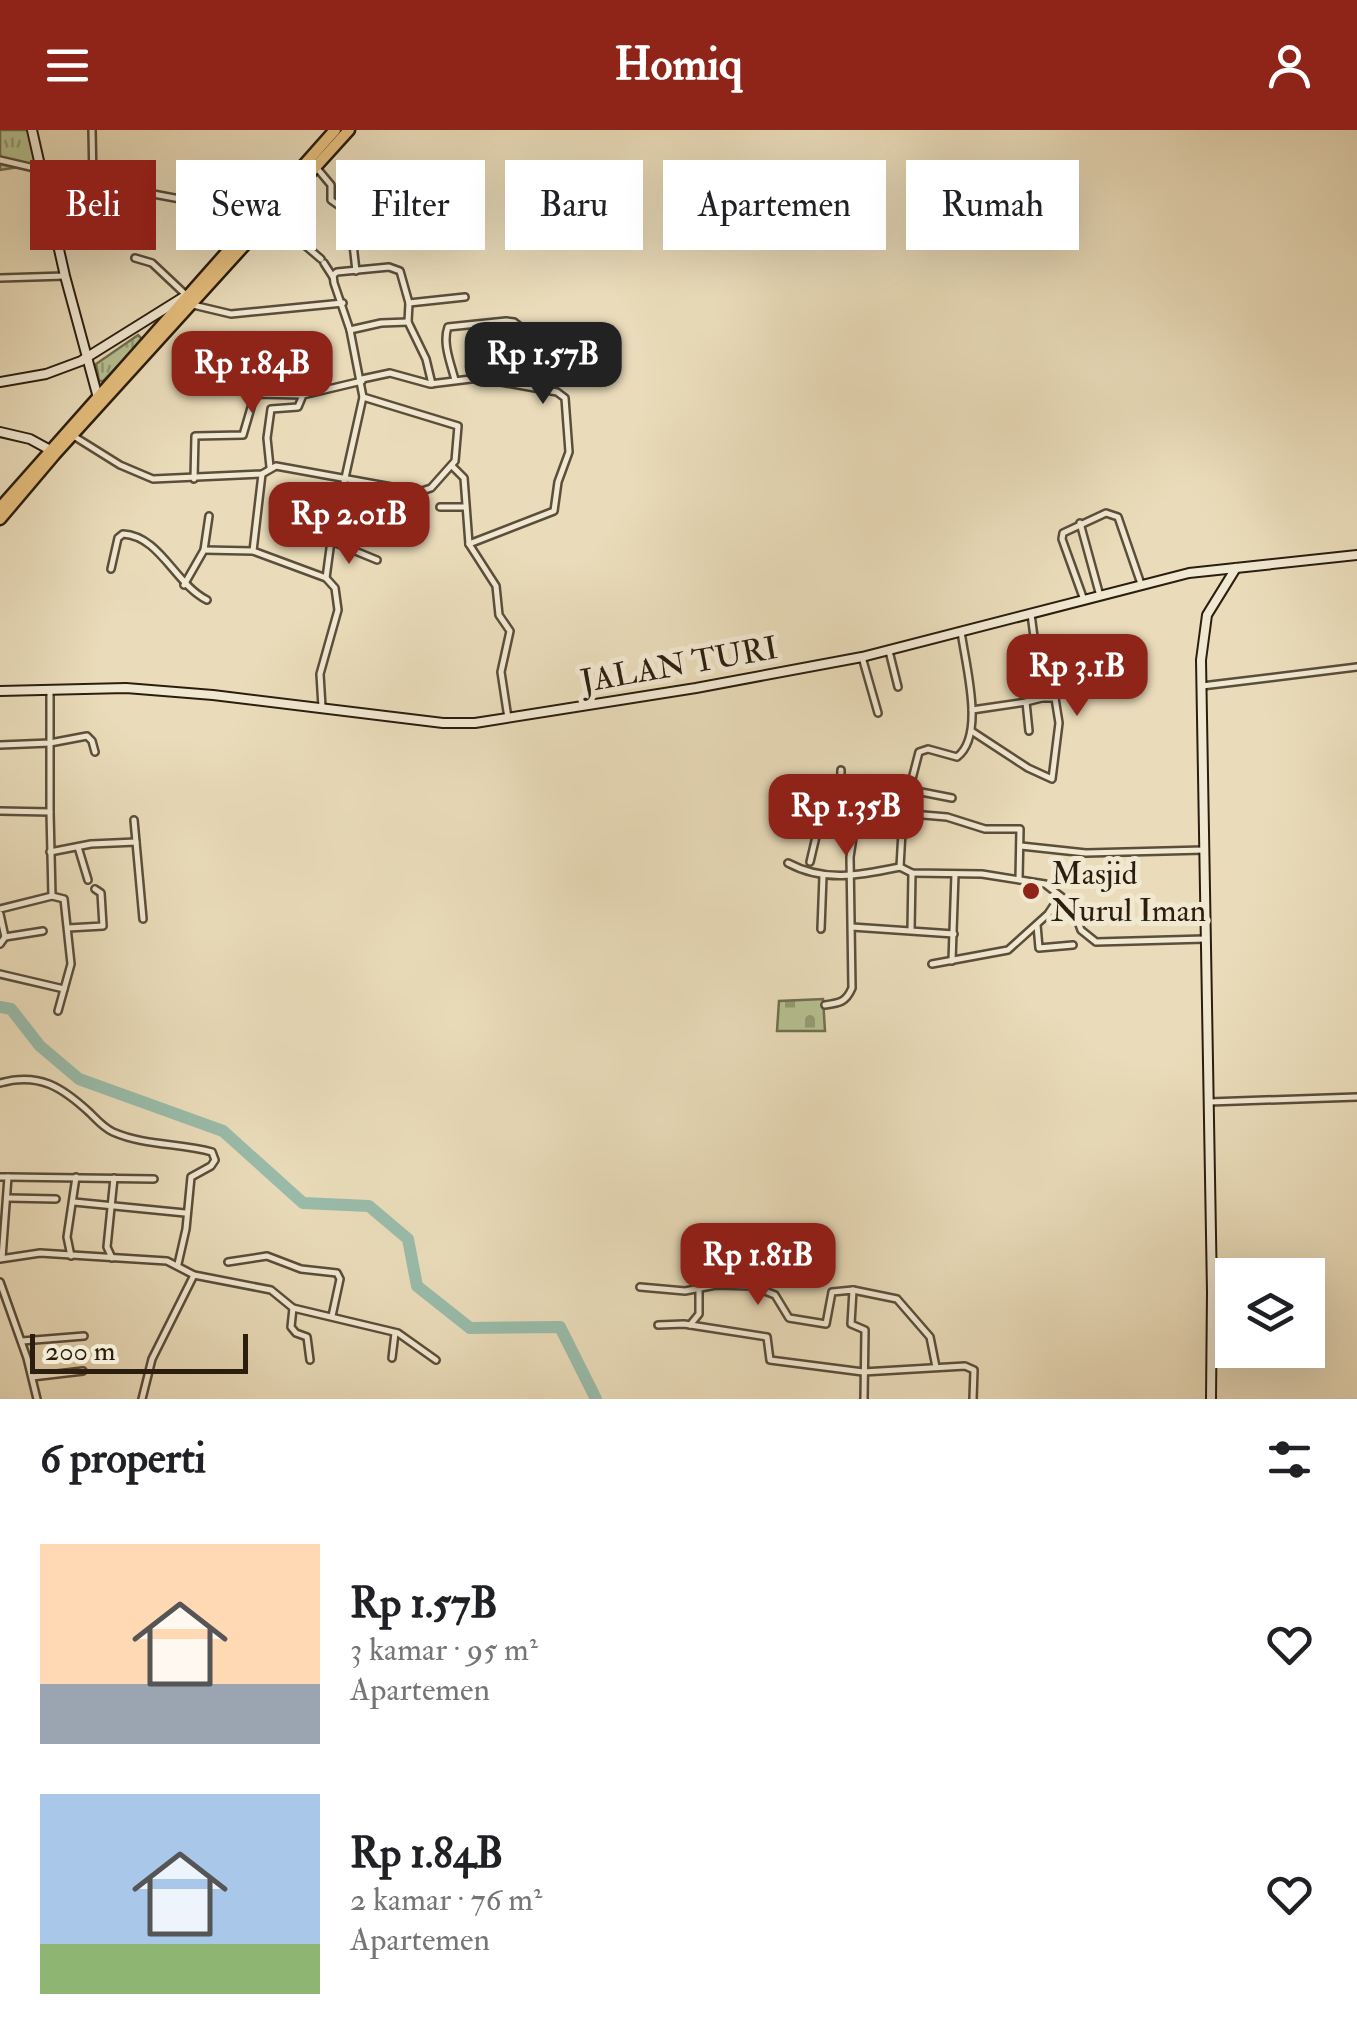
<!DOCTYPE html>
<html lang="id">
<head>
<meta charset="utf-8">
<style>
	body { margin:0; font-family:"IM FELL Double Pica",serif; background:#f6f6f6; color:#202124; height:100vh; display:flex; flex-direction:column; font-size:38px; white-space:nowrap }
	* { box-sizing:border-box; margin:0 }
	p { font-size:32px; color:#757577 }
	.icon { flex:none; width:55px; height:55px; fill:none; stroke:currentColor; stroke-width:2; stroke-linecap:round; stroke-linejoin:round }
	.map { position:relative; height:1269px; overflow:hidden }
	.panel { display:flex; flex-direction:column; background:#fff; flex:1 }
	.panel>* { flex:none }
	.top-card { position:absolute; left:30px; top:30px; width:1298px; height:90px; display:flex; gap:20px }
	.fabs { position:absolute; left:1215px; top:1128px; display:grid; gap:20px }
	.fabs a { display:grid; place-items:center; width:110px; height:110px; border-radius:0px; background:#fff; box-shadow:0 10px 40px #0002; font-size:50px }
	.scale { position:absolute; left:30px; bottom:25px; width:218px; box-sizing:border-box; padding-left:10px; border:5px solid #2b1e0f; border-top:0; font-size:28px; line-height:35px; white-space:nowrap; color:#2b1e0f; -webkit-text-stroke:8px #f1e8d2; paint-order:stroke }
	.price { position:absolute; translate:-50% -85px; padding:0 22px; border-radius:20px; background:#8f2418; color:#fff; font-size:32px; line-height:65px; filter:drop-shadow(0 2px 5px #0008) }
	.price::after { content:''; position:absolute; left:50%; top:60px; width:30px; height:22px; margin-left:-15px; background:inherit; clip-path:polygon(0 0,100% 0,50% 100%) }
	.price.active { background:#222; color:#fff }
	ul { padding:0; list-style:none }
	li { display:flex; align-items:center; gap:30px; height:250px; padding:0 40px }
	li span { display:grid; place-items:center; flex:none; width:280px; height:200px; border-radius:0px; color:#555 }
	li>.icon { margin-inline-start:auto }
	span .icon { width:120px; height:120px; fill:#fffc; stroke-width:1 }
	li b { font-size:42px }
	h2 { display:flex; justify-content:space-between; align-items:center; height:120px; padding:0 40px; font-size:42px }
	.pill { padding:0 35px; border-radius:0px; background:#fff; box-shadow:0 10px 40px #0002; font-size:35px; line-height:90px }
	.pill.active { background:#8f2418; color:#fff }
	header { display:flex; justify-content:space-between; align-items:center; height:130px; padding:0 40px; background:#8f2418; color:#fff; font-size:45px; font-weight:700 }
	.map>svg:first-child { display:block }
	.grass { fill:url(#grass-tufts); stroke:#706f50; stroke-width:2.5 }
	.cemetery { fill:url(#cemetery-stones); stroke:#706f50; stroke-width:2.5 }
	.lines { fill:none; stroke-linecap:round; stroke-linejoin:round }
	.river { stroke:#99bcaa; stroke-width:12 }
	.street-casing { stroke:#5b4e3a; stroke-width:10 }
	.secondary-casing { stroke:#2b1e0f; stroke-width:12 }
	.highway-casing { stroke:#2b1e0f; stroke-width:15 }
	.street { stroke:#f1e8d2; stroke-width:5 }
	.secondary { stroke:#f1e8d2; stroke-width:8 }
	.highway { stroke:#e5be7d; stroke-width:10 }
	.poi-dot { fill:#8f2418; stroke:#f1e8d2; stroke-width:4 }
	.labels { text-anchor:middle; stroke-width:10; stroke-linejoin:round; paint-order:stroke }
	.street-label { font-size:32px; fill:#2b1e0f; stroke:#f1e8d2 }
	.poi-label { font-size:32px; fill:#2b1e0f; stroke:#f1e8d2; text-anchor:start }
</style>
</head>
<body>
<header><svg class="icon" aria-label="menu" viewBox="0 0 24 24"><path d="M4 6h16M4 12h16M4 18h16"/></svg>Homiq<svg class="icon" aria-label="person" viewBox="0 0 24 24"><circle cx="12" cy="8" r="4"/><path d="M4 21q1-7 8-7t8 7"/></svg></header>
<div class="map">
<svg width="1357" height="1269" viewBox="0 0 1357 1269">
	<defs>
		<pattern id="grass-tufts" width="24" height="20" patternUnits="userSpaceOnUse" patternTransform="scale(2.5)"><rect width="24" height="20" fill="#b6c090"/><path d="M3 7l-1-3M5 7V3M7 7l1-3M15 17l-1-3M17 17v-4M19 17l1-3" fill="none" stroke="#949b74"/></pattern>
		<pattern id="cemetery-stones" width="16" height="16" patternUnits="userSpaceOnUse" patternTransform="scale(2.5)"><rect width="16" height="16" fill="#b6c090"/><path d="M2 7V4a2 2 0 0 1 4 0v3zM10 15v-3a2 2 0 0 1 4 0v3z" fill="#949b74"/></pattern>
	</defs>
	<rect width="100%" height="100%" fill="#eadcba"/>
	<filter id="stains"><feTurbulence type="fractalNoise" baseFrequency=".002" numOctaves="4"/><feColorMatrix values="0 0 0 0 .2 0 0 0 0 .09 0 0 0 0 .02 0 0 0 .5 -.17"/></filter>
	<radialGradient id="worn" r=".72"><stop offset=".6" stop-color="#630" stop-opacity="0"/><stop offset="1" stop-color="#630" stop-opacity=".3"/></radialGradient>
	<!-- grass -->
	<g class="grass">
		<path d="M 0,0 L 36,0 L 44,33 L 0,40 Z"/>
		<path d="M 138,205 L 143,210 L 103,251 L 99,251 L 96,234 Z"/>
	</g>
	<!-- cemetery -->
	<path class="cemetery" d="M 823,869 L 825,901 L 777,901 L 779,871 Z"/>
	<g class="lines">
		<!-- river -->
		<path class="river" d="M 0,877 L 11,879 L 40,916 L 79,949 L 223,1001 L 303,1073 L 369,1076 L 408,1109 L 417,1156 L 470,1198 L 560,1197 L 596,1269"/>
		<!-- street casing -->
		<g class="street-casing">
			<g id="street">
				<path d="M 92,0 L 93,51"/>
				<path d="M 0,30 L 116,57 L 260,84"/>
				<path d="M 316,37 L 331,55 L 331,70 L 348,82"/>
				<path d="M 116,57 L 111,99 L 136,104"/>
				<path d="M 273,88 L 321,129"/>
				<path d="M 352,105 L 356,141"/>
				<path d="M 135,128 L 152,133 L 186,165"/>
				<path d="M 324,133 L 333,147"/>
				<path d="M 0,148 L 65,146"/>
				<path d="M 409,173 L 465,167"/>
				<path d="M 193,175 L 231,184 L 343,173"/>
				<path d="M 350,200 L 381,193 L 408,192"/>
				<path d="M 362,249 L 390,243 L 430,254 L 479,248 L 557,262 L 565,268 L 569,322 L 558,352 L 554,381 L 469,414"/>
				<path d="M 455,250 C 451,234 442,213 448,197 L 506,191 L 514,192 L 524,200 L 510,253"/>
				<path d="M 72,305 L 120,335 L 153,349 L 262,344 L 276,336 L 419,362 L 431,358 L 455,331 L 458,296 L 363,267 L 350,200 L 334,153 L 333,145 L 337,142 L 389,137 L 400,141 L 409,173 L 408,192 L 426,229 L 432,254"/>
				<path d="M 452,336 L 464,348 L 469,414 L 496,456 L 499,485 L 510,501 L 501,542 L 508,588"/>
				<path d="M 270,337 L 267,308 L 271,279 L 298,277 L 303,265 L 362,251"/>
				<path d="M 262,344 L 253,421 L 326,448 L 335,458 L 338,480 L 320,544 L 322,577"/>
				<path d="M 194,349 L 195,306 L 243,305 L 255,264 L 303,265"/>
				<path d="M 440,377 L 464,377"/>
				<path d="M 1080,393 L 1100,466"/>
				<path d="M 331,411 L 377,430"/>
				<path d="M 204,420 L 253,421"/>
				<path d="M 111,439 L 118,408 L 123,404 C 160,406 175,454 207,470"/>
				<path d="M 326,448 L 331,411 L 363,267"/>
				<path d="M 184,455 L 204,420 L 209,386"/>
				<path d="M 1084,470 L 1062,409 L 1063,403 L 1106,383 L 1118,387 L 1141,454"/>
				<path d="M 889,521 L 898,557"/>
				<path d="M 862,527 L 878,583"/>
				<path d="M 1202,556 L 1357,537"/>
				<path d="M 1026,572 L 1042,568 L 1031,484"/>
				<path d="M 972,580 L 1026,572 L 1029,601"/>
				<path d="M 973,602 L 1028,638 L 1052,649 L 1059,593 L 1055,568 L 1042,568"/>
				<path d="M 0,615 L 50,613 L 50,561"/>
				<path d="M 841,640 L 840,678 L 947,687 L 985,699 L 1020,699 L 1019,749"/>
				<path d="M 911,660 L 952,668"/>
				<path d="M 0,681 L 50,682 L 50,613 L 87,606 L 92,611 L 95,622"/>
				<path d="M 50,682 L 52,766"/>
				<path d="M 134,690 L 143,789"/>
				<path d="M 1021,716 L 1086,723 L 1204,720"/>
				<path d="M 78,717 L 88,750"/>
				<path d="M 50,722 L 91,714 L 136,712"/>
				<path d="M 810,732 L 823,677 L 838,676"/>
				<path d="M 788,733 C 825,753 861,745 900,737 L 912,743 L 982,744 L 1045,754 L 1072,775 L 1081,800 L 1096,812 L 1205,809"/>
				<path d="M 900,737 L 903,684 L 919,622 L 928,619 L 957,627 C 986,605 965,534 961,501"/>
				<path d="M 0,779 L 52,766 L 64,769 L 71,834 L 58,881"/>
				<path d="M 0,784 L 5,807 L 0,814"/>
				<path d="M 1037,795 L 1039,818 L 1073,815"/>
				<path d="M 852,797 L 954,804"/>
				<path d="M 68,798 L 103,796 L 101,763 L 95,759"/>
				<path d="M 821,799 L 823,746"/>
				<path d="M 911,800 L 912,743"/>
				<path d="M 5,807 L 43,801"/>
				<path d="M 952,831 L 955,744"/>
				<path d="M 932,834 L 1008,820 L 1048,784 L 1060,766"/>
				<path d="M 0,844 L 64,859"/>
				<path d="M 825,875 C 840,873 846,872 852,858 L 850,727 L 854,701"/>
				<path d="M 0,953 C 39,942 62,957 90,983 C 97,990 104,998 113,1002 C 145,1016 181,1013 212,1022 L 215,1030 L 211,1036 L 191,1047 L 186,1099 L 178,1134"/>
				<path d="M 1209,972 L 1357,967"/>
				<path d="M 0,1047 L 8,1047 L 2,1128"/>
				<path d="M 8,1047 L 154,1049"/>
				<path d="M 8,1068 L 56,1069"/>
				<path d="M 74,1072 L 185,1083"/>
				<path d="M 71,1126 L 67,1107 L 76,1047"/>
				<path d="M 112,1128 L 107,1117 L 114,1048"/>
				<path d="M 0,1129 L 40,1123 L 167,1131 L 194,1145 L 271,1160 L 293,1178 L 398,1203 L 436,1230"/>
				<path d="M 228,1132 L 267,1126 L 301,1139 L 337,1143 L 340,1149 L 332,1186"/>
				<path d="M 0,1152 L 27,1228 L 37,1269"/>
				<path d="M 640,1157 L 685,1161 L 716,1155 L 752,1156 L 775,1165 L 789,1188 L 826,1194 L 832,1162 L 853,1160 L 851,1194 L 865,1200 L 864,1269"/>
				<path d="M 853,1160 L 897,1169 L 930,1207 L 936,1237"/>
				<path d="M 293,1178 L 291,1197 L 296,1203 L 307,1207 L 310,1230"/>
				<path d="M 658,1195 L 684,1194 L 767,1207 L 770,1230 L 863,1242 L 965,1236 L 974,1240 L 973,1269"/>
				<path d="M 690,1195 L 699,1184 L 699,1158"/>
				<path d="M 22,1211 L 84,1206"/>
				<path d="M 392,1228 L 395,1203"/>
				<path d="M 32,1247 L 83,1241"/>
				<path d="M 142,1269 L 152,1229 L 194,1145"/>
			</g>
		</g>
		<!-- secondary casing -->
		<g class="secondary-casing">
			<g id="secondary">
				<path d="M 32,0 L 65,146 L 97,264"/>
				<path d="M 0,252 L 46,244 L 81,231 L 182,168"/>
				<path d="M 0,302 L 30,309 L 52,321"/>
				<path d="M 0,561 L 126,558 L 213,565 L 443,593 L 475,593 L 696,558 L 862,527 L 1189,443 L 1357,425"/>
				<path d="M 1211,1269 L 1212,1162 L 1201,530 L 1207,485 L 1236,438"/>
			</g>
		</g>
		<!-- highway casing -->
		<g class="highway-casing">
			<g id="highway">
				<path d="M 238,77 L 272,70"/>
				<path d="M 0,378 L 335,0"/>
				<path d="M 0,389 L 55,324 L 349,0"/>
			</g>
		</g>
		<!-- street -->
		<use href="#street" class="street"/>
		<!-- secondary -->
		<use href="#secondary" class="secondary"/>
		<!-- highway -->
		<use href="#highway" class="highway"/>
	</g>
	<!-- markers -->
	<circle class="poi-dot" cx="1031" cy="761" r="10"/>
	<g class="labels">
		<!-- street labels -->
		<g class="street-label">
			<text transform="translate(679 534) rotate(-10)" y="11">JALAN TURI</text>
		</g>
		<!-- poi labels -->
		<g class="poi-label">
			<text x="1051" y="754">Masjid<tspan x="1051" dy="37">Nurul Iman</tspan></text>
		</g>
	</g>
	<rect width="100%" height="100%" filter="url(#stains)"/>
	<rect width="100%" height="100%" fill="url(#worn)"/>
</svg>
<div class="fabs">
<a><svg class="icon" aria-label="layers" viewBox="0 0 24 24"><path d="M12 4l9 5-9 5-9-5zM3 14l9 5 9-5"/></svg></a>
</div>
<div class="scale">200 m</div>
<b class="price active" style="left:543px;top:277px">Rp 1.57B</b>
<b class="price" style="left:252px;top:286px">Rp 1.84B</b>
<b class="price" style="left:349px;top:437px">Rp 2.01B</b>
<b class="price" style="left:1077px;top:589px">Rp 3.1B</b>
<b class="price" style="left:846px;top:729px">Rp 1.35B</b>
<b class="price" style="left:758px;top:1178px">Rp 1.81B</b>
<div class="top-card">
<a class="pill active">Beli</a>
<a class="pill">Sewa</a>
<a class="pill">Filter</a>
<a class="pill">Baru</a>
<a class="pill">Apartemen</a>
<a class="pill">Rumah</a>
</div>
</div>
<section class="panel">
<h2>6 properti<svg class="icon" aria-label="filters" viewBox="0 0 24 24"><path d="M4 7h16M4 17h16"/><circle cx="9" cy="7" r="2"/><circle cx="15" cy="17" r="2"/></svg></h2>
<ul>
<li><span style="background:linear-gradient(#ffd9b3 70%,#9aa5b1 0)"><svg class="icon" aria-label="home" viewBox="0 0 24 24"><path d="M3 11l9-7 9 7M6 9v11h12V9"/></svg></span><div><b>Rp 1.57B</b><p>3 kamar · 95 m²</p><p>Apartemen</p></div><svg class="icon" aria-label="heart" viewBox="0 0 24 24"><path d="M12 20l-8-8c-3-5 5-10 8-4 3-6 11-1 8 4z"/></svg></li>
<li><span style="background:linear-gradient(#a9c7e8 75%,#8fb573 0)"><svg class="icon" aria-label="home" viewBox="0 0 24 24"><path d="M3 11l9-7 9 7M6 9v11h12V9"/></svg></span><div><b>Rp 1.84B</b><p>2 kamar · 76 m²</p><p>Apartemen</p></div><svg class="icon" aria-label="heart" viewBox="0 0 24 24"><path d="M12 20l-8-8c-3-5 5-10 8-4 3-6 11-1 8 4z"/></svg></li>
</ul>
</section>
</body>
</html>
